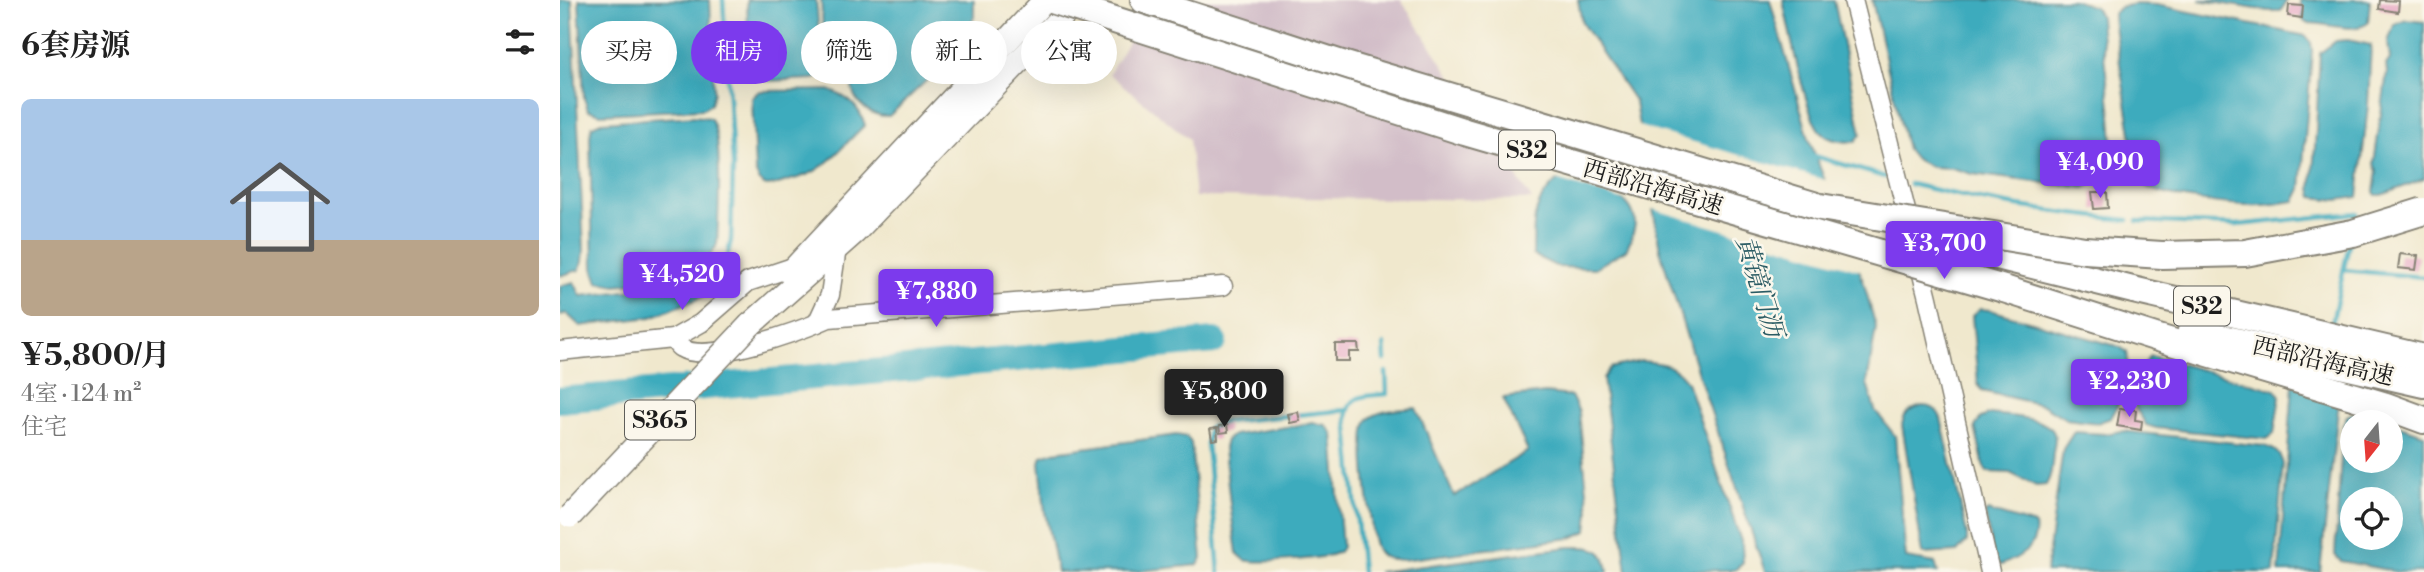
<!DOCTYPE html>
<html lang="zh">
<head>
<meta charset="utf-8">
<style>
	body { margin:0; font-family:"Libre Bodoni","Noto Serif SC",serif; background:#f2f2f2; color:#222; height:100vh; display:flex; flex-direction:column; font-size:26px; white-space:nowrap }
	* { box-sizing:border-box; margin:0 }
	p { font-size:23px; color:#767676 }
	.icon { flex:none; width:38px; height:38px; fill:none; stroke:currentColor; stroke-width:2; stroke-linecap:round; stroke-linejoin:round }
	.map { position:relative; flex:1; overflow:hidden }
	.drawer { display:flex; flex-direction:column; background:#fff; width:560px }
	.drawer>* { flex:none }
	.guide { position:absolute; left:21px; top:21px; width:665px; height:63px; display:flex; gap:14px }
	.needle { width:46px; rotate:197deg }
	.buttons { position:absolute; left:1780px; top:410px; display:grid; gap:14px }
	.buttons a { display:grid; place-items:center; width:63px; height:63px; border-radius:50%; background:#fff; box-shadow:0 7px 28px #0002; font-size:35px }
	.price { position:absolute; translate:-50% -60px; padding:0 16px; border-radius:7px; background:#7c3aed; color:#fff; font-size:23px; line-height:46px; filter:drop-shadow(0 2px 4px #0008) }
	.price::after { content:''; position:absolute; left:50%; top:42px; width:21px; height:16px; margin-left:-10px; background:inherit; clip-path:polygon(0 0,100% 0,50% 100%) }
	.price.on { background:#222; color:#fff }
	ul { padding:0; list-style:none }
	li { display:grid; align-content:center; gap:14px; height:371px; padding:0 21px }
	li+li { border-top:2px solid #e0e0e0 }
	li span { display:grid; place-items:center; height:217px; border-radius:10px; color:#555 }
	li>.icon { margin-inline-start:auto }
	span .icon { width:126px; height:126px; fill:#fffc; stroke-width:1 }
	li b { font-size:30px }
	h2 { display:flex; justify-content:space-between; align-items:center; height:84px; padding:0 21px; font-size:30px }
	.pill { padding:0 24px; border-radius:32px; background:#fff; box-shadow:0 7px 28px #0002; font-size:24px; line-height:63px }
	.pill.on { background:#7c3aed; color:#fff }
	main { display:flex; flex:1; min-height:0 }
	.map>svg:first-child { display:block }
	.industrial { fill:#d2bdc8 }
	.water { fill:#3eabbd; stroke:#2d646c; stroke-width:2; fill-rule:evenodd }
	.pier { fill:#f0e8cd }
	.lines { fill:none; stroke-linecap:round; stroke-linejoin:round }
	.stream { stroke:#3eabbd; stroke-width:4.5 }
	.river { stroke:#3eabbd; stroke-width:26 }
	.building { fill:#e6a5c2 }
	.minor-casing { stroke:#868274; stroke-width:21 }
	.major-casing { stroke:#868274; stroke-width:26 }
	.highway-casing { stroke:#868274; stroke-width:30 }
	.minor { stroke:#fff; stroke-width:18 }
	.major { stroke:#fff; stroke-width:23 }
	.highway { stroke:#fff; stroke-width:26 }
	.major-bridge-casing { stroke:#868274; stroke-width:26; stroke-linecap:butt }
	.highway-bridge-casing { stroke:#868274; stroke-width:30; stroke-linecap:butt }
	.major-bridge { stroke:#fff; stroke-width:23 }
	.highway-bridge { stroke:#fff; stroke-width:26 }
	.labels { text-anchor:middle; stroke-width:5; stroke-linejoin:round; paint-order:stroke }
	.shield { fill:#fbf7ec; stroke:#5f5e5a; stroke-width:2 }
	.shield-label { font-size:23px; font-weight:bold; fill:#1c1c1c }
	.street-label { font-size:24px; fill:#1c1c1c; stroke:#fbf7ec }
	.water-label { font-size:26px; font-style:italic; fill:#2b5c64; stroke:#fbf7ec }
</style>
</head>
<body>
<main>
<section class="drawer">
<h2>6套房源<svg class="icon" aria-label="filters" viewBox="0 0 24 24"><path d="M4 7h16M4 17h16"/><circle cx="9" cy="7" r="2"/><circle cx="15" cy="17" r="2"/></svg></h2>
<ul>
<li><span style="background:linear-gradient(#a9c7e8 65%,#b9a48a 0)"><svg class="icon" aria-label="home" viewBox="0 0 24 24"><path d="M3 11l9-7 9 7M6 9v11h12V9"/></svg></span><div><b>¥5,800/月</b><p>4室 · 124 m²</p><p>住宅</p></div></li>
</ul>
</section>
<div class="map">
<svg width="1864" height="572" viewBox="0 0 1864 572">
	<rect width="100%" height="100%" fill="#fbf7ec"/>
	<filter id="ink" filterUnits="userSpaceOnUse"><feTurbulence type="fractalNoise" baseFrequency=".0143" numOctaves="2"/><feDisplacementMap in="SourceGraphic" scale="14" xChannelSelector="R" yChannelSelector="G"/><feConvolveMatrix kernelMatrix="1 2 1 2 8 2 1 2 1" color-interpolation-filters="sRGB"/></filter>
	<filter id="wash" filterUnits="userSpaceOnUse"><feTurbulence type="fractalNoise" baseFrequency=".00686" numOctaves="4" result="noise"/><feDisplacementMap in="SourceGraphic" scale="28" xChannelSelector="R" yChannelSelector="G"/><feGaussianBlur stdDeviation="1.57" result="paint"/><feColorMatrix in="noise" values="0 0 0 0 0 0 0 0 0 0 0 0 0 0 0 0 0 1.4 0 .05"/><feComposite in="paint" operator="in"/></filter>
	<g filter="url(#wash)">
		<rect width="100%" height="100%" fill="#f0e8cd"/>
		<!-- industrial -->
		<path class="industrial" d="M 593,0 L 841,0 L 972,200 L 635,197 L 629,139 L 549,74 Z"/>
		<!-- water -->
		<g class="water">
			<path d="M 0,0 L 12,0 L 24,250 L 23,261 L 19,270 L 0,276 Z"/>
			<path d="M 19,0 L 150,0 L 154,92 L 151,104 L 143,109 L 41,114 L 28,110 L 24,98 Z"/>
			<path d="M 187,0 L 256,0 L 262,64 L 261,76 L 254,79 L 206,81 L 193,77 L 189,66 Z"/>
			<path d="M 261,0 L 414,0 L 414,17 L 409,26 L 367,80 L 329,116 C 313,117 293,104 292,86 C 292,78 299,66 301,59 C 259,45 264,42 261,0 Z"/>
			<path d="M 1018,0 L 1210,0 L 1249,139 L 1303,280 L 1316,327 L 1307,384 L 1315,410 L 1335,436 L 1346,558 L 1375,563 L 1378,572 L 1205,572 L 1137,370 L 1100,250 L 1075,102 L 1022,23 Z"/>
			<path d="M 1223,0 L 1274,0 L 1301,134 L 1295,142 C 1282,142 1269,141 1260,131 C 1246,116 1228,25 1223,0 Z"/>
			<path d="M 1312,0 L 1513,0 L 1535,7 L 1540,17 C 1541,47 1560,151 1550,170 C 1545,179 1533,184 1524,188 L 1412,174 L 1392,168 L 1371,167 L 1355,159 L 1347,149 L 1338,113 Z"/>
			<path d="M 1639,0 L 1727,0 L 1721,11 L 1709,11 Z"/>
			<path d="M 1740,0 L 1810,0 L 1808,23 C 1793,34 1764,22 1746,23 L 1743,20 Z"/>
			<path d="M 1575,4 L 1597,5 L 1746,36 L 1751,43 L 1752,51 L 1741,189 L 1735,201 C 1724,202 1713,205 1702,205 C 1678,206 1602,199 1584,185 C 1578,180 1577,167 1575,159 L 1554,26 L 1553,14 L 1560,7 Z"/>
			<path d="M 1847,20 L 1864,22 L 1864,179 L 1822,195 L 1816,195 L 1814,192 L 1817,171 L 1814,164 L 1827,72 L 1826,65 L 1830,59 L 1828,42 L 1834,25 Z"/>
			<path d="M 1788,40 L 1811,45 L 1808,105 L 1798,197 L 1778,200 L 1753,197 L 1751,188 C 1757,143 1757,98 1760,53 L 1776,41 Z"/>
			<path d="M 269,90 C 288,97 299,106 305,125 C 288,140 271,163 251,173 C 243,177 233,179 224,182 C 207,188 201,189 195,171 L 192,98 L 199,91 Z"/>
			<path d="M 134,116 L 150,118 C 164,133 158,221 157,244 C 152,258 133,273 119,279 L 54,285 L 38,282 L 33,268 L 30,136 L 32,126 L 41,122 Z"/>
			<path d="M 1001,177 C 1025,185 1074,190 1075,223 C 1075,231 1069,242 1067,249 L 1035,268 L 998,267 L 973,255 C 974,218 971,203 1001,177 Z"/>
			<path d="M 157,281 L 145,296 L 91,317 L 20,326 L 6,313 L 0,316 L 0,286 L 14,282 L 21,296 Z"/>
			<path d="M 1420,309 L 1430,310 L 1560,347 L 1567,352 C 1571,372 1561,401 1551,418 L 1537,423 L 1506,419 L 1483,405 L 1422,391 L 1418,384 L 1412,316 Z"/>
			<path d="M 1591,356 L 1716,390 L 1720,396 L 1714,434 L 1707,439 L 1596,428 L 1586,425 C 1583,418 1576,411 1574,404 C 1571,395 1584,361 1591,356 Z"/>
			<path d="M 1081,361 C 1102,363 1115,364 1127,382 L 1182,544 L 1183,562 L 1175,570 L 1067,572 L 1043,378 L 1050,368 Z"/>
			<path d="M 1733,384 L 1779,401 L 1760,572 L 1719,572 Z"/>
			<path d="M 985,393 L 1011,396 L 1019,412 L 1029,512 L 1027,531 L 1011,538 L 842,560 C 823,559 817,557 813,538 C 811,517 797,432 809,419 C 819,409 842,410 856,408 L 894,496 L 968,451 L 943,398 Z"/>
			<path d="M 1362,406 C 1372,406 1377,409 1381,418 L 1407,534 L 1407,541 L 1397,552 L 1363,554 L 1342,425 C 1344,412 1350,410 1362,406 Z"/>
			<path d="M 1793,413 L 1825,422 L 1792,422 L 1792,460 L 1830,460 L 1831,423 L 1864,434 L 1864,572 L 1838,572 L 1781,561 L 1775,555 L 1783,424 L 1787,416 ZM 1792,499 L 1830,499 L 1830,537 L 1792,537 Z"/>
			<path d="M 1430,414 C 1446,416 1484,417 1493,431 C 1497,437 1494,447 1493,453 C 1492,465 1492,475 1486,485 L 1476,486 L 1450,473 L 1427,472 L 1424,467 L 1415,427 L 1421,418 Z"/>
			<path d="M 753,423 L 766,425 L 773,434 L 782,547 C 779,552 779,552 774,554 C 761,559 697,564 685,560 L 677,553 L 670,504 L 664,448 L 666,440 L 673,435 Z"/>
			<path d="M 1562,431 L 1705,446 C 1716,450 1720,453 1723,464 L 1714,572 L 1486,572 L 1503,449 L 1514,432 L 1545,434 Z"/>
			<path d="M 616,435 L 627,437 L 631,443 L 642,558 L 638,565 L 570,572 L 497,572 L 485,512 L 480,462 L 482,456 L 494,452 Z"/>
			<path d="M 1428,511 L 1475,525 C 1479,547 1459,558 1441,565 L 1434,561 L 1425,513 Z"/>
			<path d="M 1009,547 C 1032,547 1045,545 1048,572 L 817,572 Z"/>
		</g>
		<!-- pier -->
		<g class="pier">
			<path d="M 1075,125 L 1269,181 L 1303,271 L 1089,208 Z"/>
			<path d="M 999,174 L 1063,194 L 1070,202 L 993,179 Z"/>
			<path d="M 1425,306 L 1561,343 L 1565,346 L 1532,337 Z"/>
			<path d="M 1592,352 L 1717,387 L 1720,390 L 1589,353 Z"/>
		</g>
		<g class="lines">
			<!-- stream -->
			<g class="stream">
				<path d="M 1251,155 L 1325,177"/>
				<path d="M 1350,184 C 1422,202 1494,213 1568,220"/>
				<path d="M 1577,221 L 1677,225 L 1797,213 L 1795,222"/>
				<path d="M 1783,270 L 1864,277"/>
				<path d="M 141,286 L 160,273 L 166,263 L 171,240 L 173,165 L 163,0"/>
				<path d="M 1771,328 L 1789,244"/>
				<path d="M 824,344 L 825,360"/>
				<path d="M 659,572 L 647,444 L 649,428 L 664,422 L 787,410"/>
				<path d="M 802,572 L 787,418 C 789,393 807,396 827,394 L 826,372"/>
			</g>
			<!-- river -->
			<path class="river" d="M 0,400 L 654,341"/>
		</g>
		<g id="blocks">
			<!-- building -->
			<g class="building">
				<path d="M 1820,0 L 1839,1 L 1838,12 L 1819,9 Z"/>
				<path d="M 1729,5 L 1743,6 L 1742,18 L 1728,16 Z"/>
				<path d="M 1532,192 L 1547,192 L 1548,208 L 1534,209 Z"/>
				<path d="M 1840,254 L 1858,256 L 1856,270 L 1838,268 Z"/>
				<path d="M 775,344 L 798,344 L 799,352 L 789,352 L 789,361 L 775,361 Z"/>
				<path d="M 1560,408 L 1576,410 L 1575,420 L 1582,421 L 1581,430 L 1557,426 Z"/>
				<path d="M 738,412 L 740,421 L 730,423 L 728,414 Z"/>
				<path d="M 667,425 L 668,432 L 660,433 L 659,426 Z"/>
				<path d="M 657,428 L 658,439 L 652,440 L 650,429 Z"/>
			</g>
		</g>
	</g>
	<g filter="url(#ink)">
		<use href="#blocks" fill-opacity="0" stroke="#868274" stroke-width="2"/>
		<g class="lines">
			<!-- minor casing -->
			<g class="minor-casing">
				<g id="minor">
					<path d="M 1293,0 L 1368,298 L 1430,572"/>
					<path d="M 257,323 L 270,295 L 277,248"/>
					<path d="M 113,339 C 116,342 117,346 121,348 C 148,365 240,331 269,318 L 663,286"/>
					<path d="M 0,351 L 113,339 L 141,323 L 188,282 L 236,266"/>
				</g>
			</g>
			<!-- major casing -->
			<g class="major-casing">
				<g id="major">
					<path d="M 230,273 L 485,0"/>
					<path d="M 190,325 L 294,233 L 518,0"/>
				</g>
			</g>
			<!-- highway casing -->
			<g class="highway-casing">
				<g id="highway">
					<path d="M 584,0 L 779,63 L 1260,207"/>
					<path d="M 1421,252 L 1573,290 L 1864,358"/>
					<path d="M 1444,289 L 1595,337 L 1826,406 L 1864,420"/>
					<path d="M 1631,331 L 1864,384"/>
				</g>
			</g>
			<!-- minor -->
			<use href="#minor" class="minor"/>
			<!-- major -->
			<use href="#major" class="major"/>
			<!-- highway -->
			<use href="#highway" class="highway"/>
			<!-- major-bridge casing -->
			<g class="major-bridge-casing">
				<path id="major-bridge" d="M 10,516 L 190,325"/>
			</g>
			<!-- highway-bridge casing -->
			<g class="highway-bridge-casing">
				<g id="highway-bridge">
					<path d="M 492,0 L 905,132 L 1444,289"/>
					<path d="M 1260,207 L 1525,250 L 1602,255 L 1685,253 L 1793,233 L 1864,211"/>
				</g>
			</g>
			<!-- major-bridge -->
			<use href="#major-bridge" class="major-bridge"/>
			<!-- highway-bridge -->
			<use href="#highway-bridge" class="highway-bridge"/>
		</g>
	</g>
	<g class="labels">
		<!-- shield labels -->
		<g class="shield">
			<rect x="939" y="130.5" width="56" height="39" rx="5"/>
			<rect x="1614" y="286.5" width="56" height="39" rx="5"/>
			<rect x="65" y="400.5" width="70" height="39" rx="5"/>
		</g>
		<g class="shield-label">
			<text x="967" y="158">S32</text>
			<text x="1642" y="314">S32</text>
			<text x="100" y="428">S365</text>
		</g>
		<!-- street labels -->
		<g class="street-label">
			<text transform="translate(1093 187) rotate(16)" y="8">西部沿海高速</text>
			<text transform="translate(1763 361) rotate(13)" y="8">西部沿海高速</text>
		</g>
		<!-- water labels -->
		<g class="water-label">
			<text transform="translate(1200 286) rotate(73)" y="9">黄镜门沥</text>
		</g>
	</g>
</svg>
<div class="buttons">
<a><svg class="needle" viewBox="-14 -14 28 28"><path d="M0-13l5 13h-10z" fill="#e53935"/><path d="M0 13l5-13h-10z" fill="#767676"/></svg></a>
<a><svg class="icon" aria-label="locate" viewBox="0 0 24 24"><circle cx="12" cy="12" r="6"/><path d="M12 2v4M12 18v4M2 12h4M18 12h4"/></svg></a>
</div>
<b class="price" style="left:1540px;top:200px">¥4,090</b>
<b class="price" style="left:1384px;top:281px">¥3,700</b>
<b class="price" style="left:122px;top:312px">¥4,520</b>
<b class="price" style="left:376px;top:329px">¥7,880</b>
<b class="price" style="left:1569px;top:419px">¥2,230</b>
<b class="price on" style="left:664px;top:429px">¥5,800</b>
<div class="guide">
<a class="pill">买房</a>
<a class="pill on">租房</a>
<a class="pill">筛选</a>
<a class="pill">新上</a>
<a class="pill">公寓</a>
</div>
</div>
</main>
</body>
</html>
